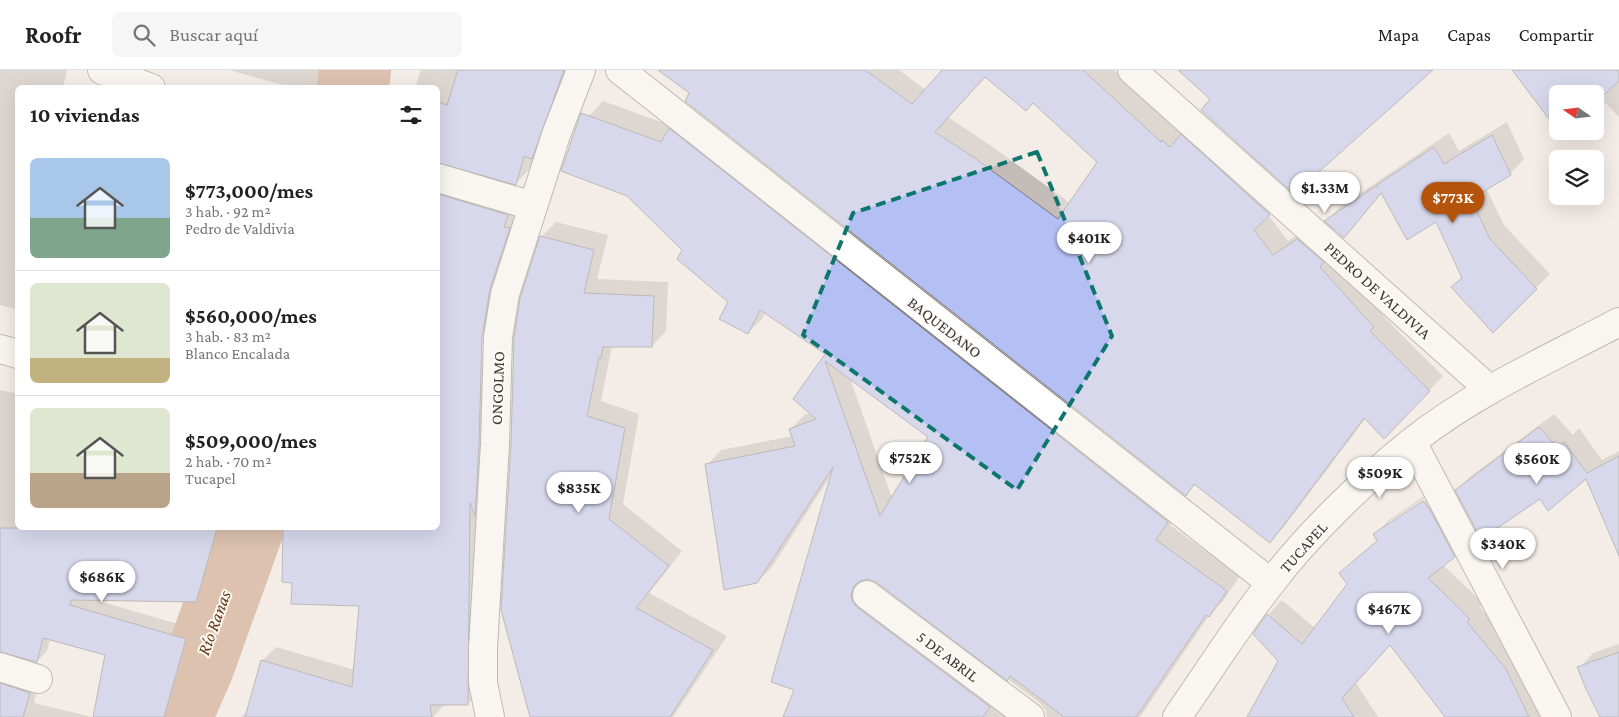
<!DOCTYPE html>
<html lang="es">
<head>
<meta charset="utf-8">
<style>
	body { margin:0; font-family:"Crimson Pro",serif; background:#f6f6f6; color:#222; height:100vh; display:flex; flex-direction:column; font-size:19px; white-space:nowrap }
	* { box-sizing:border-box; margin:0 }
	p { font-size:16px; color:#767676 }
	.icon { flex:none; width:28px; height:28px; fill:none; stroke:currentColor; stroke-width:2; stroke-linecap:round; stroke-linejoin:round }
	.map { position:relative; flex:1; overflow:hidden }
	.sheet { position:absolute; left:15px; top:15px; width:425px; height:445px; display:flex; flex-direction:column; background:#fff; border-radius:8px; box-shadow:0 5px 20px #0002 }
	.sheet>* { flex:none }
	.needle { width:32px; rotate:284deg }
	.tools { position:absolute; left:1549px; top:15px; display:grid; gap:10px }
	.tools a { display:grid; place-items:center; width:55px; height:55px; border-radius:8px; background:#fff; box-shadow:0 5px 20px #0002; font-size:25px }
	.price { position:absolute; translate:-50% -42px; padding:0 11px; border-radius:18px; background:#fff; color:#222; font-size:16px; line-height:32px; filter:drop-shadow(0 1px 2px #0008) }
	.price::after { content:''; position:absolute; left:50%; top:30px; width:15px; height:11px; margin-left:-8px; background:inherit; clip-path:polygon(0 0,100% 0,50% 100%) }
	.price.active { background:#b45309; color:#fff }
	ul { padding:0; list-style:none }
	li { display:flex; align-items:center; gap:15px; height:125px; padding:0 15px }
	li+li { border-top:1px solid #e0e0e0 }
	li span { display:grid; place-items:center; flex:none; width:140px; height:100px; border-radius:8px; color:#555 }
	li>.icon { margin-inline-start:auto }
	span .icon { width:60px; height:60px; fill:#fffc; stroke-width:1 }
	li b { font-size:21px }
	h2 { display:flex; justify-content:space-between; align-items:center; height:60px; padding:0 15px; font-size:21px }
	header { display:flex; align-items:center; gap:30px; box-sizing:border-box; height:70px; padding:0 25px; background:#fff; border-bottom:1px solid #e0e0e0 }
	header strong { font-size:24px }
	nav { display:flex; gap:28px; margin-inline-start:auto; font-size:18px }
	.search { width:350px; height:45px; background:#f6f6f6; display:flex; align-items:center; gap:12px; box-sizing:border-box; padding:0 18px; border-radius:8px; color:#767676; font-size:19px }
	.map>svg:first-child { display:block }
	.shadow { fill:#0003; fill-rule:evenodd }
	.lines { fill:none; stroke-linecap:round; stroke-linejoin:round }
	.river { stroke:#c28f6f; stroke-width:72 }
	.building { fill:#b4bff4; stroke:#787a82; fill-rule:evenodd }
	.street-casing { stroke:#817974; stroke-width:30 }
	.secondary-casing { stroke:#817974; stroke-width:30 }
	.street { stroke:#fff; stroke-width:28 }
	.secondary { stroke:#fff; stroke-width:28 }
	.marked { fill:none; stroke:#0f766e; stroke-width:4; stroke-dasharray:10 6; stroke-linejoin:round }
	.labels { text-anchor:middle; stroke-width:4; stroke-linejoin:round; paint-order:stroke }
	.street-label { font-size:16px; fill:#3a3735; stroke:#fffaf6 }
	.water-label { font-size:18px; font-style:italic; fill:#683711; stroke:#fffaf6 }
</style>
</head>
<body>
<header>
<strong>Roofr</strong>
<div class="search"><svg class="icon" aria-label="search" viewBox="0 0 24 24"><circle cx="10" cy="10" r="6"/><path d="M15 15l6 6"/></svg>Buscar aquí</div>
<nav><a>Mapa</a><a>Capas</a><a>Compartir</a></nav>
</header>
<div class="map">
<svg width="1619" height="647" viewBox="0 0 1619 647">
	<rect width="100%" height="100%" fill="#f4ece6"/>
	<!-- shadow -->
	<g class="shadow">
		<path d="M 0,0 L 67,0 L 63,18 L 18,18 L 18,240 L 0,235 Z"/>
		<path d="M 229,0 L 353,0 L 350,14 L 346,18 L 294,18 Z"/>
		<path d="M 421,0 L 572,0 L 546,73 L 534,85 L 530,99 L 516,113 L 442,92 L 438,92 L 438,18 L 415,18 Z"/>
		<path d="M 660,0 L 899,0 L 926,20 L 943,0 L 1114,0 L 1176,59 L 1177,57 L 1284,130 L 1268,145 L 1288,171 L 1312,155 L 1387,242 L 1383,246 L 1443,306 L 1398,353 L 1366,348 L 1284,457 L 1270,472 L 1196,414 L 1186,424 L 691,23 ZM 985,6 L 1033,32 L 1098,92 L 1070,133 L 990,75 L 948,47 Z"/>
		<path d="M 1525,0 L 1619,0 L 1619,47 L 1599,27 L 1595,31 L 1595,24 Z"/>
		<path d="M 603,31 L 672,56 L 1182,437 L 1170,455 L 1240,506 L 1223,531 L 1210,544 L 1140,647 L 1047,647 L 1046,641 L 1041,634 L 877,511 L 870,508 L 865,509 L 866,516 L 1039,647 L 784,647 L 796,619 L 831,405 L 772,497 L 757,512 L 707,395 L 721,380 L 793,366 L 790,360 L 804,345 L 811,343 L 827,283 L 766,242 L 762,249 L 748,263 L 730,232 L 684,180 L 628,126 L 565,92 L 589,46 ZM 850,308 L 929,367 L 892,428 Z"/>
		<path d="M 1507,52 L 1524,89 L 1510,104 L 1486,118 L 1504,155 L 1550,204 L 1493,261 L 1436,150 L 1382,123 L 1344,167 L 1326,151 L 1340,137 L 1449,63 L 1459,81 Z"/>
		<path d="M 438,99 L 521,131 L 497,245 L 483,259 L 438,251 Z"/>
		<path d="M 556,152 L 608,165 L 597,209 L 668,212 L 666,261 L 652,276 L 612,276 L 601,331 L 639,344 L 623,434 L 682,481 L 649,523 L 727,566 L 673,647 L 531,647 L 512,374 L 541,167 Z"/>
		<path d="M 438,293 L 494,300 L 481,620 L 467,634 L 445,634 L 433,647 L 241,647 L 248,641 L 262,591 L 276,577 L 355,600 L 361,534 L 300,466 L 309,458 L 438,458 Z"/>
		<path d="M 0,320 L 18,324 L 18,458 L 223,458 L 206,521 L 196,531 L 96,530 L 195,559 L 183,603 L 173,613 L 155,647 L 95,647 L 107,584 L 50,569 L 47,581 L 37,591 L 0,581 Z"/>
		<path d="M 1554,344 L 1573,365 L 1579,358 L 1602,390 L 1619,381 L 1619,483 L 1587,407 L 1541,428 L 1457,421 L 1471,406 Z"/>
		<path d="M 1438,417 L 1469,472 L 1443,495 L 1483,533 L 1480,537 L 1518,582 L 1550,647 L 1447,647 L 1390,574 L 1356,613 L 1378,647 L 1248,647 L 1280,591 L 1255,563 L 1268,545 L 1282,530 L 1315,558 L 1349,514 L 1341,503 L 1378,470 L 1375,464 L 1389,450 ZM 1428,426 L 1429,428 L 1389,455 L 1389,452 Z"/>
		<path d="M 1619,574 L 1619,647 L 1602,647 L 1579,598 L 1593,583 Z"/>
		<path d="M 0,599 L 39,613 L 34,633 L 92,647 L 0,647 Z"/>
	</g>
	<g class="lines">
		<!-- river -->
		<g class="river">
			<path d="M 353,18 L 355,0"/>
			<path d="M 176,647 L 198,597 L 248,458"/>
		</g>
	</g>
	<!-- building -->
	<g class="building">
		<path d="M 458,0 L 564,0 L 532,89 L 524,86 L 516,115 L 438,93 L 438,32 L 447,35 Z"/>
		<path d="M 658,0 L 865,0 L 912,34 L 942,0 L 1083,0 L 1161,72 L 1162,70 L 1170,77 L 1181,64 L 1270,145 L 1254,160 L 1273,185 L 1297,169 L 1324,192 L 1320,197 L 1374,257 L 1370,261 L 1430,321 L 1384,369 L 1364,348 L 1270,473 L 1194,414 L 1186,426 L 685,31 L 689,23 ZM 985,7 L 1026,41 L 1033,33 L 1097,92 L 1058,149 L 976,89 L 935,62 Z"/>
		<path d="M 1178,0 L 1433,0 L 1294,124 L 1201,40 L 1210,29 Z"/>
		<path d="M 1512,0 L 1619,0 L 1619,11 L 1595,33 L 1595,24 L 1558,24 L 1558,61 Z"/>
		<path d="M 581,43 L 661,72 L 669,58 L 1168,452 L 1156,470 L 1227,521 L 1209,547 L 1206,545 L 1136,647 L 1064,647 L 1010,606 L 1007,611 L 876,512 L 868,509 L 860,511 L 854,516 L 851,524 L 852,531 L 857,537 L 990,637 L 983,647 L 783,647 L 794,620 L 771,612 L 833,397 L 757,513 L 724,520 L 705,394 L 795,376 L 789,359 L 816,349 L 793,329 L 825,284 L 760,240 L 748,264 L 719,249 L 728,232 L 677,189 L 682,180 L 627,126 L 561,101 ZM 825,291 L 928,367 L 880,446 Z"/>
		<path d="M 1492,65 L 1511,105 L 1471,129 L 1490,169 L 1537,219 L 1493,263 L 1451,217 L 1462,208 L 1436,152 L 1407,170 L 1381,123 L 1344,168 L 1324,151 L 1376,116 L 1377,117 L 1377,115 L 1434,77 L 1444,94 Z"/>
		<path d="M 438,124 L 508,145 L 504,157 L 510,158 L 490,219 L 482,267 L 479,373 L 475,446 L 470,433 L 468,635 L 430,635 L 432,647 L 245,647 L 261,590 L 352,617 L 359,536 L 291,534 L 292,513 L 282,512 L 283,458 L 438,458 Z"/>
		<path d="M 540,166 L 594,180 L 584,223 L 654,226 L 652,277 L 603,277 L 601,288 L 599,287 L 587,346 L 625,358 L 609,449 L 669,496 L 636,538 L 713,580 L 670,647 L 530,647 L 501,540 L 511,374 L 514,268 L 520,228 Z"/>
		<path d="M 1539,357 L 1558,378 L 1564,372 L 1587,403 L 1619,386 L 1619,486 L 1586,409 L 1548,441 L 1540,429 L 1481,469 L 1455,420 Z"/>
		<path d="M 1423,431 L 1430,440 L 1455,487 L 1428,508 L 1470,549 L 1467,552 L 1506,599 L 1529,647 L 1445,647 L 1390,575 L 1342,628 L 1354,647 L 1247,647 L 1278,591 L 1253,564 L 1267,544 L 1302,574 L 1347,514 L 1339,503 L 1377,471 L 1373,464 Z"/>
		<path d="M 0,458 L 217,458 L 196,532 L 71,530 L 70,535 L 186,569 L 164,647 L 93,647 L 105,585 L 43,568 L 37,592 L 0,582 Z"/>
		<path d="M 1619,582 L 1619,647 L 1600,647 L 1586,619 L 1577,597 Z"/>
		<path d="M 0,613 L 30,623 L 23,647 L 0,647 Z"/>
	</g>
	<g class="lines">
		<!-- street casing -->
		<g class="street-casing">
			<g id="street">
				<path d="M 102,0 L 151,18"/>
				<path d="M 620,0 L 1271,513"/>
				<path d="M 1132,0 L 1490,320"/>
				<path d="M 438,108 L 533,136"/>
				<path d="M 0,279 L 18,284"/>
				<path d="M 1412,372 L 1557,647"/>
				<path d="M 867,525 L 1030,647"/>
				<path d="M 0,597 L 38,609"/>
				<path d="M 490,647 L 483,613 L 483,578 L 495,374 L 498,267 L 505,224 L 556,65 L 581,0"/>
			</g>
		</g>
		<!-- secondary casing -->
		<g class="secondary-casing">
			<path id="secondary" d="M 1177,647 C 1208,603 1237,556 1271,513 C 1308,464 1364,410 1413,371 C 1475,322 1549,289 1619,252"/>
		</g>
		<!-- street -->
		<use href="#street" class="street"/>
		<!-- secondary -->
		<use href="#secondary" class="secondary"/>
	</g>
	<!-- marked area -->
	<path d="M0 0H1619V647H0ZM 1037,82 L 1112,266 L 1017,420 L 803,265 L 853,143 Z" fill="#f4ece6" fill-opacity=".55" fill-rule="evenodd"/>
	<path class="marked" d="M 1037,82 L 1112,266 L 1017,420 L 803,265 L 853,143 Z"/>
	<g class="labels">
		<!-- street labels -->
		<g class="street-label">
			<text transform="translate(1378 220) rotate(42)" y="6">PEDRO DE VALDIVIA</text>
			<text transform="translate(945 257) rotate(38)" y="6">BAQUEDANO</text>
			<text transform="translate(497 318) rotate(-88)" y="6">ONGOLMO</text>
			<text transform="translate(1303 477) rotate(-48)" y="6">TUCAPEL</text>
			<text transform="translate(948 586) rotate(37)" y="6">5 DE ABRIL</text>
		</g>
		<!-- water labels -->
		<g class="water-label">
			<text transform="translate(214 553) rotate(-70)" y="6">Río Ranas</text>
		</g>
	</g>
</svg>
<div class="tools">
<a><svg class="needle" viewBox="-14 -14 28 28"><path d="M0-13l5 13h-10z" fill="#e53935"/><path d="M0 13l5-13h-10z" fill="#767676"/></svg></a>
<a><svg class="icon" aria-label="layers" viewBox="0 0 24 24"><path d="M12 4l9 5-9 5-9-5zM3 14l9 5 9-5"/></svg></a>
</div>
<b class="price" style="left:1325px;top:144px">$1.33M</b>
<b class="price active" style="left:1453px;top:154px">$773K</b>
<b class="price" style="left:1089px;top:194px">$401K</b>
<b class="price" style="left:910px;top:414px">$752K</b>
<b class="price" style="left:1537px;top:415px">$560K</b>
<b class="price" style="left:1380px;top:429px">$509K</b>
<b class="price" style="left:579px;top:444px">$835K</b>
<b class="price" style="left:1503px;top:500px">$340K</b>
<b class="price" style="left:102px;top:533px">$686K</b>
<b class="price" style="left:1389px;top:565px">$467K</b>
<section class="sheet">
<h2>10 viviendas<svg class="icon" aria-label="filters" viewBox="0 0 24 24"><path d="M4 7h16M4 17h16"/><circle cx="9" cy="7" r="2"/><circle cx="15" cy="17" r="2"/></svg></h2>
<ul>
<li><span style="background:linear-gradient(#a9c7e8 60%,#7fa58c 0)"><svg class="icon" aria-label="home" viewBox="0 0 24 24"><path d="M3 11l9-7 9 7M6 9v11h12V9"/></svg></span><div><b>$773,000/mes</b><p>3 hab. · 92 m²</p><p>Pedro de Valdivia</p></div></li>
<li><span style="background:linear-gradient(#dfe7d0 75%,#c2b280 0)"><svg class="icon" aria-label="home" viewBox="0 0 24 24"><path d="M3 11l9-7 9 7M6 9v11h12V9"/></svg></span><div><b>$560,000/mes</b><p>3 hab. · 83 m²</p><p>Blanco Encalada</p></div></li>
<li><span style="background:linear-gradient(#dfe7d0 65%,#b9a48a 0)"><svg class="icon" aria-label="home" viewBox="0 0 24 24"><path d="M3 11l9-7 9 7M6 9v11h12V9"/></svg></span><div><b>$509,000/mes</b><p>2 hab. · 70 m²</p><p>Tucapel</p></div></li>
</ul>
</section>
</div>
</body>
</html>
